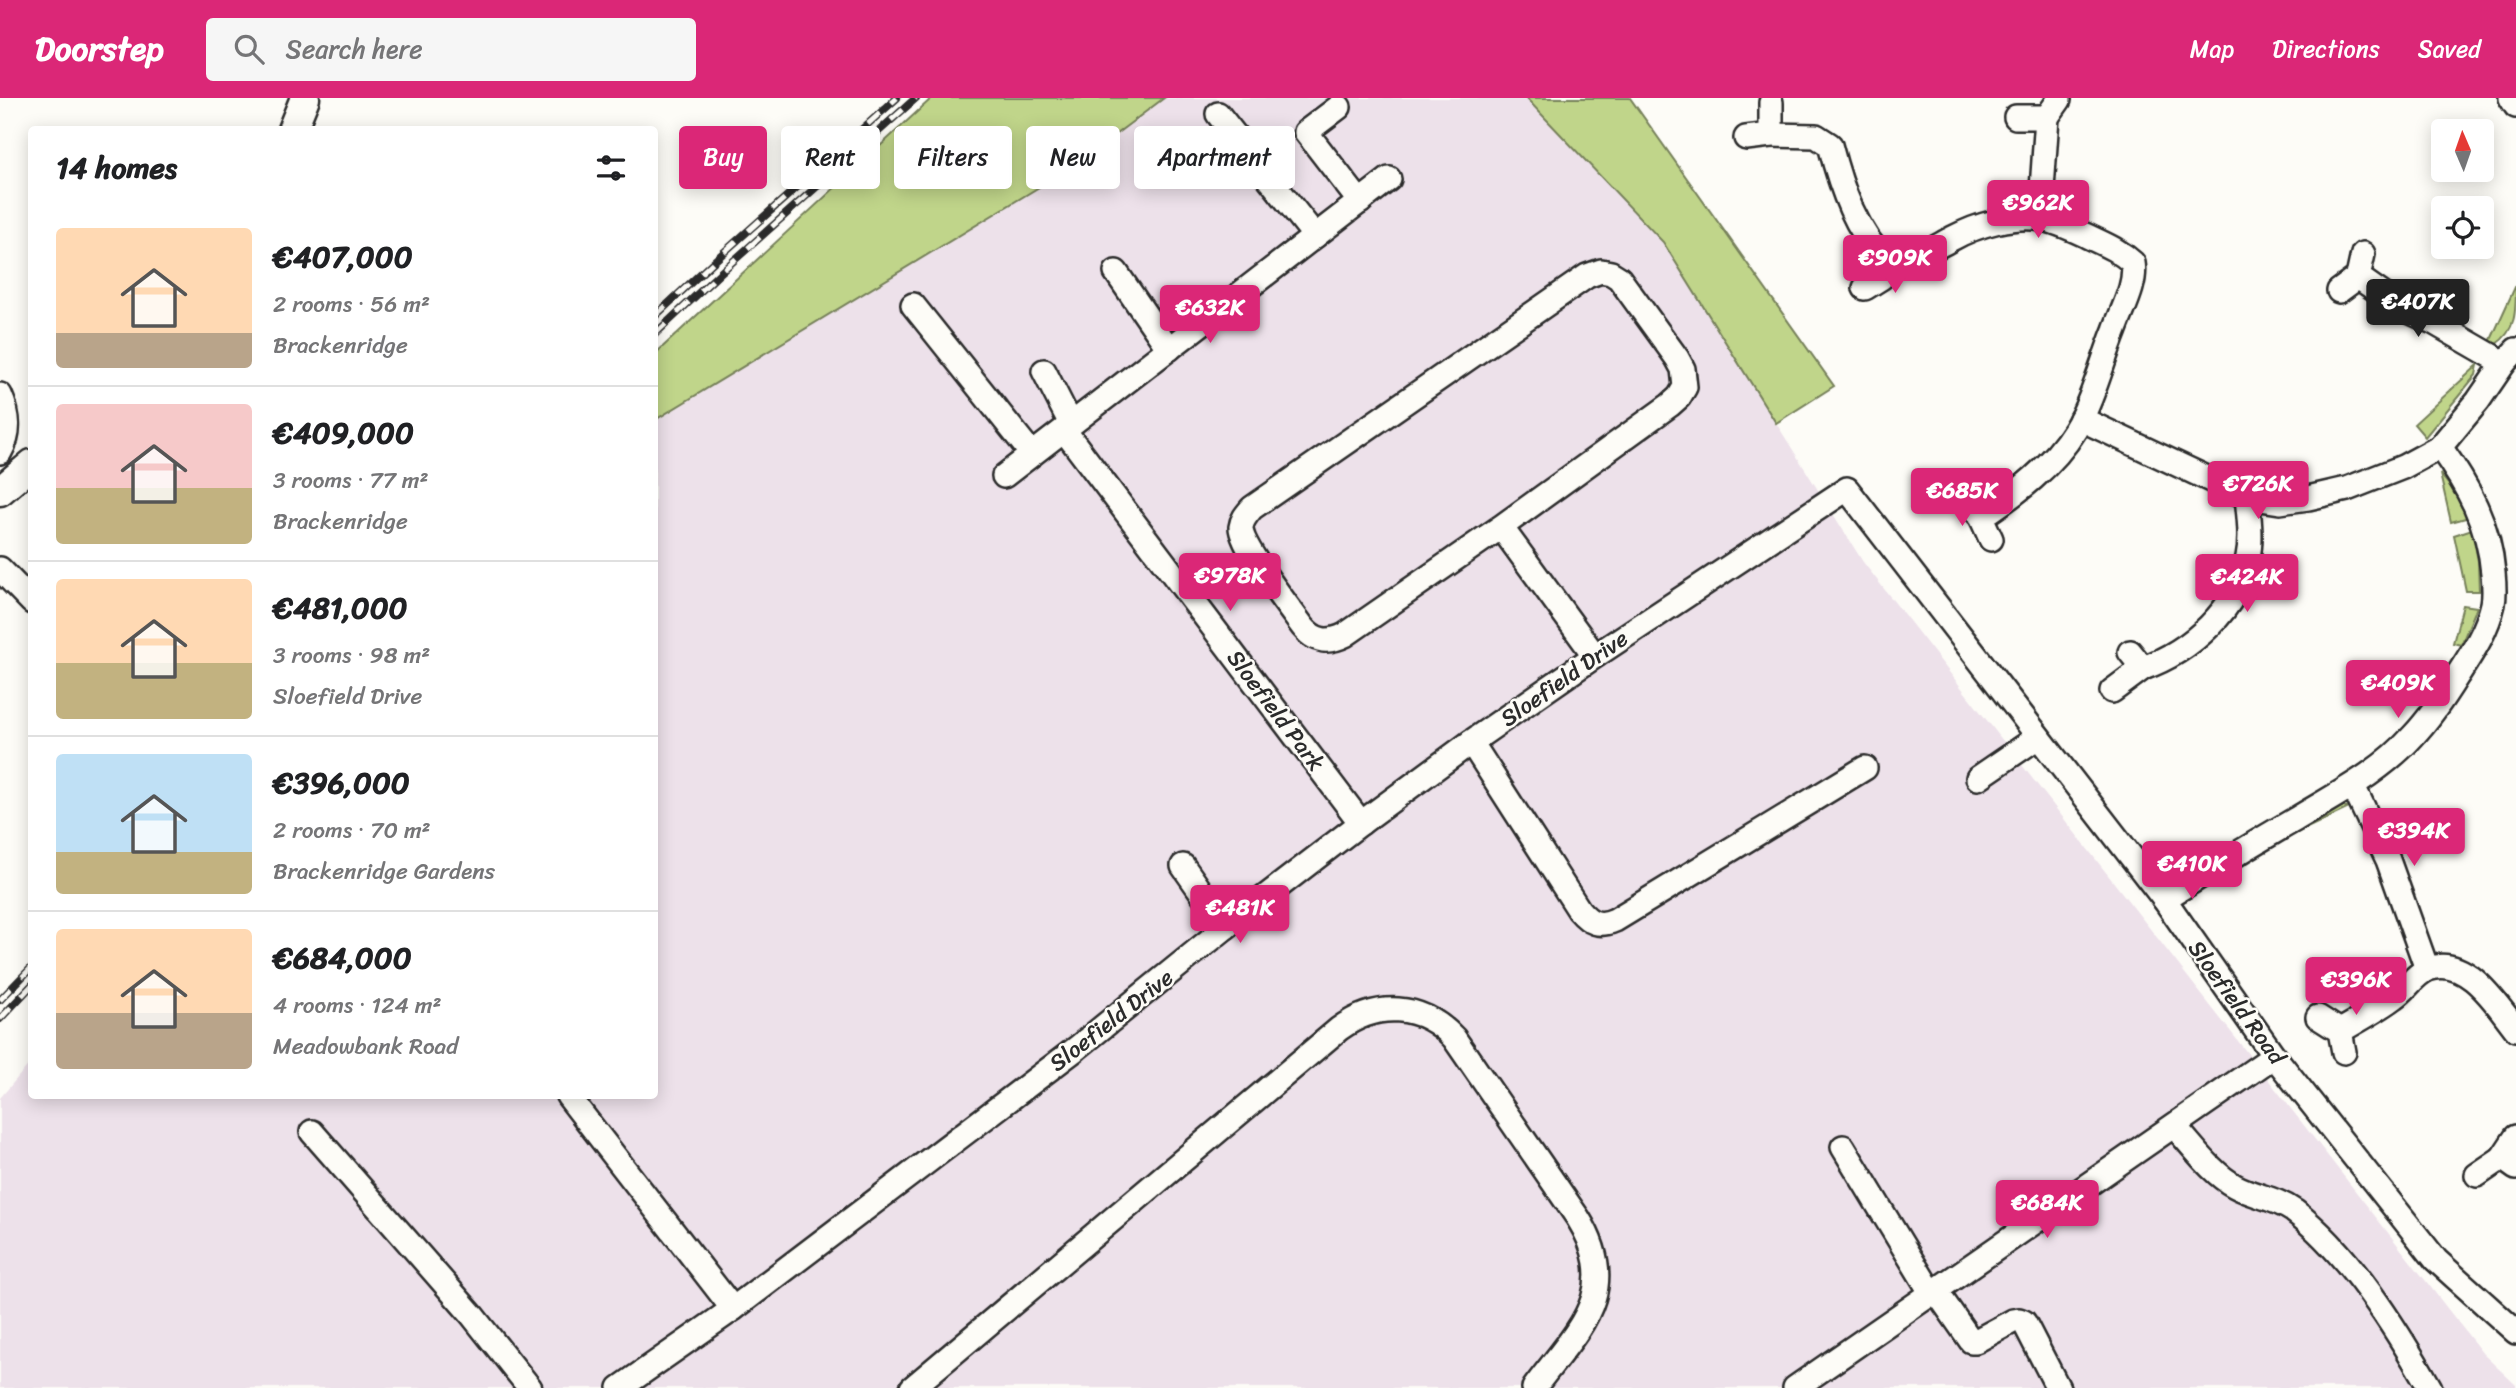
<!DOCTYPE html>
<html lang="en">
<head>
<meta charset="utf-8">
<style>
	body { margin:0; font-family:Sriracha,sans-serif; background:#f6f6f6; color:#202124; height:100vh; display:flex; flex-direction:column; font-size:26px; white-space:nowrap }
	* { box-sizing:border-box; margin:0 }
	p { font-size:23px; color:#757577 }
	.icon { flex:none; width:38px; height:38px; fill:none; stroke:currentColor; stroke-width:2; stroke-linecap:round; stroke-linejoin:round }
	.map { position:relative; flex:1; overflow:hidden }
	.sheet { position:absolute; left:28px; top:28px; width:630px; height:973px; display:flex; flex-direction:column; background:#fff; border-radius:7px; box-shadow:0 4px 18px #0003 }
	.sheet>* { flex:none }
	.top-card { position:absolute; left:679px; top:28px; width:665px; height:63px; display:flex; gap:14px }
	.needle { width:46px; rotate:358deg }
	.fabs { position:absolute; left:2431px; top:21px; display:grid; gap:14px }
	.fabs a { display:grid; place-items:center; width:63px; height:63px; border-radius:7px; background:#fff; box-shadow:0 4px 18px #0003; font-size:35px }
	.price { position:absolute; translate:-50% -60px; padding:0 16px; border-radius:7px; background:#db2777; color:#fff; font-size:23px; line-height:46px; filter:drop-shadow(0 2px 4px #0008) }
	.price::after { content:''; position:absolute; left:50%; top:42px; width:21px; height:16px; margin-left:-10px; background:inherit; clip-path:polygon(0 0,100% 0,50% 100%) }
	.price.selected { background:#222; color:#fff }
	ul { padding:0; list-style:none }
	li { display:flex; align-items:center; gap:21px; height:175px; padding:0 28px }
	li+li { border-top:2px solid #e0e0e0 }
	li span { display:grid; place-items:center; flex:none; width:196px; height:140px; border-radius:7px; color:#555 }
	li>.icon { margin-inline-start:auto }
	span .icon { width:84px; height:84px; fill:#fffc; stroke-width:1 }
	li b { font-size:30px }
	h2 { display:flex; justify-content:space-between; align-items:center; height:84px; padding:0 28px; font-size:30px }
	.pill { padding:0 24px; border-radius:7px; background:#fff; box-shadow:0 4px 18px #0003; font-size:24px; line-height:63px }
	.pill.selected { background:#db2777; color:#fff }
	header { display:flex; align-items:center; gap:42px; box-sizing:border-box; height:98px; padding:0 35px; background:#db2777; color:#fff }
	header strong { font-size:33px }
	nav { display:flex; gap:38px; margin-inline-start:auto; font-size:24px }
	.search { width:490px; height:63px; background:#f6f6f6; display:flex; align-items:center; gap:18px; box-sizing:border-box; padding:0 24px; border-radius:7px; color:#757577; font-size:26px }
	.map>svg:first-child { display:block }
	.built { fill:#ede1ea }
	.green { fill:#c0d58a; stroke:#76805a; stroke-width:2 }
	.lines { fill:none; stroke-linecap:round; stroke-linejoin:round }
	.minor-casing { stroke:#2b2b2b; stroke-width:28 }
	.major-casing { stroke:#2b2b2b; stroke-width:33 }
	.minor { stroke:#fdfcf7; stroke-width:23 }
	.major { stroke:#fdfcf7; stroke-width:28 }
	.rail-casing { stroke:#2b2b2b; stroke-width:8 }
	.rail { stroke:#fdfcf7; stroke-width:5; stroke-dasharray:16; stroke-linecap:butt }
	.labels { text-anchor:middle; stroke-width:5; stroke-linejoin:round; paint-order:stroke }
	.street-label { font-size:23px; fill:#2b2b2b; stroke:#fdfcf7 }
</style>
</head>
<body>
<header>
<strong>Doorstep</strong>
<div class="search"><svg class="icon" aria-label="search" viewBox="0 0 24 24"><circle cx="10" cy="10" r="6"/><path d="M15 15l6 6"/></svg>Search here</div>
<nav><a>Map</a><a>Directions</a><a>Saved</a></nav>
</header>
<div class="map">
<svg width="2516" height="1290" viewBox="0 0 2516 1290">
	<rect width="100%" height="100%" fill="#fdfcf7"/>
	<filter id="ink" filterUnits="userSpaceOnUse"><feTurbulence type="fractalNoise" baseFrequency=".0143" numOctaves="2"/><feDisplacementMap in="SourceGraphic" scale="14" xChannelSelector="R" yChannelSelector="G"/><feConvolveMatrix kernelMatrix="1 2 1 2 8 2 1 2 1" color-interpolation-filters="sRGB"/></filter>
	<g filter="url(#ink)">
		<!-- built -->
		<path class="built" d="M 1164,0 L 1526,0 L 1663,144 L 1863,464 L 2483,1256 L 2516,1287 L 2516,1290 L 0,1290 L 0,1000 L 31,964 L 32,998 L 654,998 L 655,322 L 1072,69 Z"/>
		<!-- green -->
		<g class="green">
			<path d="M 932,0 L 1164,0 L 1072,69 L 655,322 L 655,256 Z"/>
			<path d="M 1526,0 L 1630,0 L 1834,288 L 1776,325 L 1663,144 Z"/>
			<path d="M 2516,187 C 2516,213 2516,233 2496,246 L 2490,244 Z"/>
			<path d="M 2478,267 L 2476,277 L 2425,339 L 2414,326 Z"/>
			<path d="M 2440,376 L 2460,400 L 2469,419 L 2451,424 Z"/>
			<path d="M 2472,431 L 2478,463 L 2479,493 L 2466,493 L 2454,437 Z"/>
			<path d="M 2463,507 L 2477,509 L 2461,547 L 2453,545 Z"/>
			<path d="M 2337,708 L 2349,710 L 2259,753 Z"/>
		</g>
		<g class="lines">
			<!-- minor casing -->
			<g class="minor-casing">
				<g id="minor">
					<path d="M 2511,0 L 2516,8"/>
					<path d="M 1339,9 L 1306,34 L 1360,104"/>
					<path d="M 1218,16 L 1315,138"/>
					<path d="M 2016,19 L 2047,19 L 2059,2"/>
					<path d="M 1771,37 L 1816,38 L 1830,47 C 1841,90 1856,135 1889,166 C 1913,164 1932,151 1953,140 C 1977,127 2014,116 2042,121 C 2058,124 2072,131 2087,138 C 2104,146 2119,152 2133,165 C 2137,186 2122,212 2115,232 C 2102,264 2093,302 2075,332 C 2053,368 2016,396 1981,419"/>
					<path d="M 1746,40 L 1771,37 L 1771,5"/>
					<path d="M 2040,120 L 2047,19"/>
					<path d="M 1116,174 L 1169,251"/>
					<path d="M 2358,179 L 2402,210 L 2433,224 L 2504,265"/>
					<path d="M 1865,190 L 1881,180 L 1889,166"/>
					<path d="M 2339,193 L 2358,179 L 2363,156"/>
					<path d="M 913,207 L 1032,356"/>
					<path d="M 1044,273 L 1071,326"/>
					<path d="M 0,297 C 9,317 11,335 0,354"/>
					<path d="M 2081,321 L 2247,399 L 2280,404 L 2308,400 L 2347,391 L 2403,369 L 2440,349 L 2478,303 L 2504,265 L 2516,252"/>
					<path d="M 1064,332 L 1361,725"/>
					<path d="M 1004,378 L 1389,81"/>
					<path d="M 1963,399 L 1981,419 L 1991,441"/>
					<path d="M 1501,429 L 1670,307 L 1679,299 L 1685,289 L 1683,271 L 1677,260 L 1619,180 L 1611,175 L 1601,173 L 1587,178 L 1252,410 C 1247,416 1242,421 1241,429 C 1240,447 1290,511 1303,529 C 1315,544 1329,545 1345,537 L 1501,429 L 1595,558"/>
					<path d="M 0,471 L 32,504"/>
					<path d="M 2143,570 C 2191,553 2238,511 2248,459 C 2252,440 2249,419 2247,399"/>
					<path d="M 2112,593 L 2143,570 L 2130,554"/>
					<path d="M 1471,644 L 1579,812 C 1590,825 1599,829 1615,822 L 1865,670"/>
					<path d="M 1978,680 L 2038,639"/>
					<path d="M 2353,688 L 2388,762 L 2427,871"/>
					<path d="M 1183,768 L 1226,829"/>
					<path d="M 2164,801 C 2207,774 2251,747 2296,721 C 2337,696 2381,674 2413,638 C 2430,620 2444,599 2457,578 C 2472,555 2487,533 2493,506 C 2495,496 2494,485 2493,475 C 2489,426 2468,388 2440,349"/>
					<path d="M 2318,919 L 2340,933 L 2344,954"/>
					<path d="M 2340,933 C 2359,922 2378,912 2395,899 C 2407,891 2415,876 2428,871 C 2466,856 2497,907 2516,931"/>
					<path d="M 568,998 L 733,1211"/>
					<path d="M 2174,1028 C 2192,1047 2211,1075 2235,1088 C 2253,1098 2276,1100 2294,1113 C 2349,1155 2396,1230 2430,1290"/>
					<path d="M 312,1034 L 472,1217 L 530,1290"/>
					<path d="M 1843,1049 L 1932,1196"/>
					<path d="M 2502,1060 L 2516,1039"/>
					<path d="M 2477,1077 L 2502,1060 L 2516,1070"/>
					<path d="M 1936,1193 L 1971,1243 L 1976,1243 L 2013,1223 L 2019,1222 L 2024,1224 L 2058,1290"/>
					<path d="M 620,1290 L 733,1211 L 1077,950 L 1226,829 L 1361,725 L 1471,644 L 1595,558 L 1847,391 L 2164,801 L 2274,958 L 2436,1162 L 2516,1234"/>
					<path d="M 912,1290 L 1339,931 C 1377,903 1421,905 1454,940 L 1578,1120 C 1624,1194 1577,1232 1534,1290"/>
					<path d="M 1795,1290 L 2274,958"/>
				</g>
			</g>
			<!-- major casing -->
			<g class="major-casing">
				<g id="major">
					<path d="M 292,32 L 305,0"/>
					<path d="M 0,393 L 32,366"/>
				</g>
			</g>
			<!-- minor -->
			<use href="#minor" class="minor"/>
			<!-- major -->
			<use href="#major" class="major"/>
			<!-- rail casing -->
			<g class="rail-casing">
				<g id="rail">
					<path d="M 654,219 L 712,165 L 897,0"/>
					<path d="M 654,237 L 720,175 L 916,0"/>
					<path d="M 0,902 L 32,869"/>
					<path d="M 0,921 L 32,887"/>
				</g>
			</g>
			<!-- rail -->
			<use href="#rail" class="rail"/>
		</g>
	</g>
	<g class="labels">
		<!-- street labels -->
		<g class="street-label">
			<text transform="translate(1564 580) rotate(-35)" y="8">Sloefield Drive</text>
			<text transform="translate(1276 612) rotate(53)" y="8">Sloefield Park</text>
			<text transform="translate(2237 904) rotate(54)" y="8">Sloefield Road</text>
			<text transform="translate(1111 922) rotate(-38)" y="8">Sloefield Drive</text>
		</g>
	</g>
</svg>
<div class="fabs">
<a><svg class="needle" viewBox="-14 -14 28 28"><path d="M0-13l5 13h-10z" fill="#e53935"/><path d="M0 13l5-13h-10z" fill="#757577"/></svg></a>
<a><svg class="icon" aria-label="locate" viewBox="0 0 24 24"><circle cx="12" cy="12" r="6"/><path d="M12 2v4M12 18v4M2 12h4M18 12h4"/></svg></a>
</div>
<b class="price" style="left:2038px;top:142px">€962K</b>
<b class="price" style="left:1895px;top:197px">€909K</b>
<b class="price selected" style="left:2418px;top:241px">€407K</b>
<b class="price" style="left:1210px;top:247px">€632K</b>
<b class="price" style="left:2258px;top:423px">€726K</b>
<b class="price" style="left:1962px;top:430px">€685K</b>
<b class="price" style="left:1230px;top:515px">€978K</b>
<b class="price" style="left:2247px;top:516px">€424K</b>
<b class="price" style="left:2398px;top:622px">€409K</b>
<b class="price" style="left:2414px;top:770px">€394K</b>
<b class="price" style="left:2192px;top:803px">€410K</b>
<b class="price" style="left:1240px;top:847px">€481K</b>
<b class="price" style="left:2356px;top:919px">€396K</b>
<b class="price" style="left:2047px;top:1142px">€684K</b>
<div class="top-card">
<a class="pill selected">Buy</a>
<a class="pill">Rent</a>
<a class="pill">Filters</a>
<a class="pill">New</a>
<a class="pill">Apartment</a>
</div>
<section class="sheet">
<h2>14 homes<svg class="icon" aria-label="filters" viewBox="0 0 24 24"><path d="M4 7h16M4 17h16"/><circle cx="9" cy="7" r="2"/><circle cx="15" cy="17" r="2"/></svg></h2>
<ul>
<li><span style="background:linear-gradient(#ffd9b3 75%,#b9a48a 0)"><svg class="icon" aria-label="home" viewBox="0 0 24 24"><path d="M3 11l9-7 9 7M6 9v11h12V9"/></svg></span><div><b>€407,000</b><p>2 rooms · 56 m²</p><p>Brackenridge</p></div></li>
<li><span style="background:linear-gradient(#f6c9c9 60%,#c2b280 0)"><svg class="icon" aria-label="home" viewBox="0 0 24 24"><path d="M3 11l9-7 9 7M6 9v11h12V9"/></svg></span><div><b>€409,000</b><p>3 rooms · 77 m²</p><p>Brackenridge</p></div></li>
<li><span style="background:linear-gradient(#ffd9b3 60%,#c2b280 0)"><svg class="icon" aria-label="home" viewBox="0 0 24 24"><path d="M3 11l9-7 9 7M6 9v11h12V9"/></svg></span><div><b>€481,000</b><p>3 rooms · 98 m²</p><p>Sloefield Drive</p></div></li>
<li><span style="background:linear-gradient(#bfe0f5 70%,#c2b280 0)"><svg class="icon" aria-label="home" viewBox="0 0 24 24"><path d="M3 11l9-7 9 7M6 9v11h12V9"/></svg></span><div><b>€396,000</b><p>2 rooms · 70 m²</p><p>Brackenridge Gardens</p></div></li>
<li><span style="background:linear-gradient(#ffd9b3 60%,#b9a48a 0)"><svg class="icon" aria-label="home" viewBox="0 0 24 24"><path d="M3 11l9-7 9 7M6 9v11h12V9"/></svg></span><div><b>€684,000</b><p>4 rooms · 124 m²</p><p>Meadowbank Road</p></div></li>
</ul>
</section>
</div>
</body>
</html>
